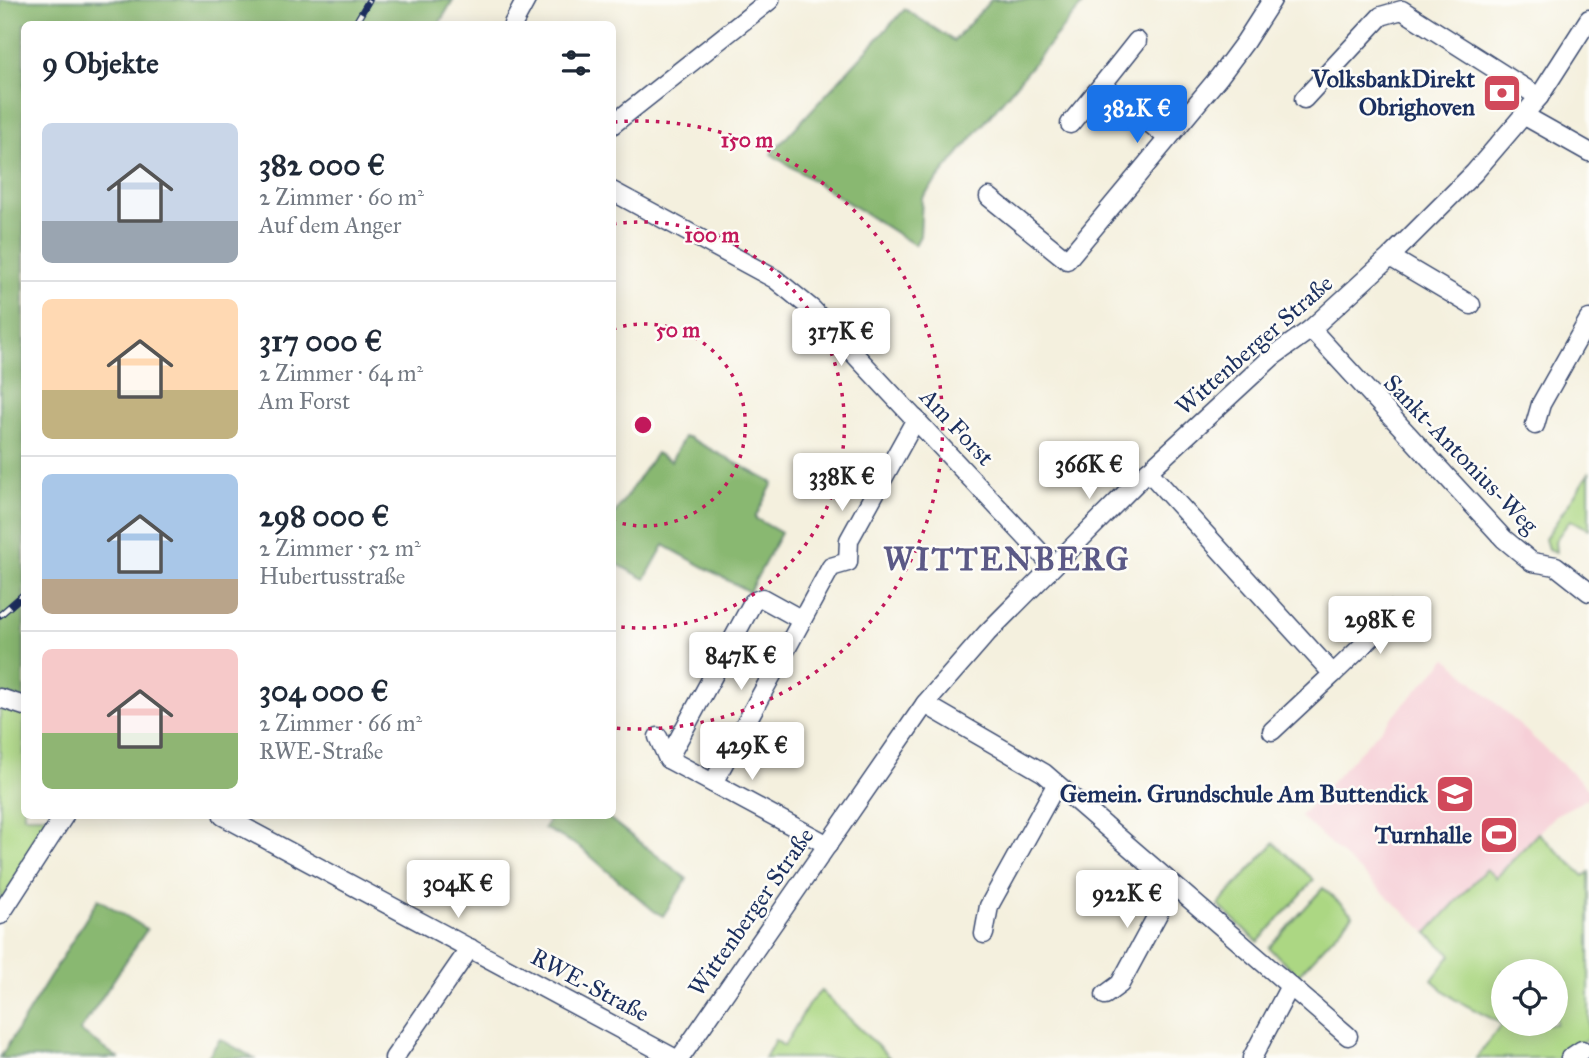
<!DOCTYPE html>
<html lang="de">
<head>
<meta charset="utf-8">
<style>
	body { margin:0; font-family:"IM FELL Great Primer",serif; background:#f2f2f3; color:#1f2937; height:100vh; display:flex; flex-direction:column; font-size:26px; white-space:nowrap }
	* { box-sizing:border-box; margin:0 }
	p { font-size:23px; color:#747a83 }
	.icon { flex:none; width:38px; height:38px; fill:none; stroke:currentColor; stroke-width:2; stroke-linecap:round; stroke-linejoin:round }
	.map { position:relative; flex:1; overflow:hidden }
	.details { position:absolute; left:21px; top:21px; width:595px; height:798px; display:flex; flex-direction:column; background:#fff; border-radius:10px; box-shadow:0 4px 18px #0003 }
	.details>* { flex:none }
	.buttons { position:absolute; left:1491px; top:959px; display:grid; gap:14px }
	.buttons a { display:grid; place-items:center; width:77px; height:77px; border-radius:50%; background:#fff; box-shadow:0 4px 18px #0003; font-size:35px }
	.price { position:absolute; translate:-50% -60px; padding:0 16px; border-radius:7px; background:#fff; color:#222; font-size:23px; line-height:46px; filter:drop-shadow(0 2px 4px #0008) }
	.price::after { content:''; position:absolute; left:50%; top:42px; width:21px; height:16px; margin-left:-10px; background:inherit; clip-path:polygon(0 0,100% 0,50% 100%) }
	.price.current { background:#1a73e8; color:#fff }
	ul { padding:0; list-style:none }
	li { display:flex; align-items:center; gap:21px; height:175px; padding:0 21px }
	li+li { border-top:2px solid #e0e1e3 }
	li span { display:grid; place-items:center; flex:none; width:196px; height:140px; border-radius:10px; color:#555 }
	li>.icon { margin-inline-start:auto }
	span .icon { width:84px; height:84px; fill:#fffc; stroke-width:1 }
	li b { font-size:30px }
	h2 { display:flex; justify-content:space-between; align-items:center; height:84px; padding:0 21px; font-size:30px }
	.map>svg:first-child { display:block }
	.built { fill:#f6cfd7 }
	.green { fill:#acd783; stroke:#648370; stroke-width:2; fill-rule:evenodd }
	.forest { fill:#89b871; stroke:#527468; stroke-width:2 }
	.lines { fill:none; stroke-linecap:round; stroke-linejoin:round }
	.minor-casing { stroke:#3c4c71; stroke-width:21 }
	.minor { stroke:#fff; stroke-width:18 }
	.rail-casing { stroke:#1b2f5e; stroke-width:7 }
	.rail { stroke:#fdfcf7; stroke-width:4.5; stroke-dasharray:13; stroke-linecap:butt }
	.ring { fill:none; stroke:#c2185b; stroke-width:3.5; stroke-dasharray:3.5 7 }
	.labels { text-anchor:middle; stroke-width:5; stroke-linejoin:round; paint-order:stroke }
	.poi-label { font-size:24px; font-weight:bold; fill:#1b2f5e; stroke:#fdfcf7; text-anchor:end }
	.street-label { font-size:24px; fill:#1b2f5e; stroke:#fdfcf7 }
	.district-label { font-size:32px; font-weight:bold; letter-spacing:2px; fill:#5b5986; stroke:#fdfcf7 }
	.centre { fill:#c2185b; stroke:#fdfcf7; stroke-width:3.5 }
	.ring-label { font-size:21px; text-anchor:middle; font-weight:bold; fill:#c2185b; stroke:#fdfcf7; stroke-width:5; stroke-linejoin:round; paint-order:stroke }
</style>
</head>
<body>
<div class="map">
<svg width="1589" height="1058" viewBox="0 0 1589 1058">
	<rect width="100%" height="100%" fill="#fdfcf7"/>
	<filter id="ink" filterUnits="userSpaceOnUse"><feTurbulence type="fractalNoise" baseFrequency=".0143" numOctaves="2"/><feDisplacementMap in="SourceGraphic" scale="14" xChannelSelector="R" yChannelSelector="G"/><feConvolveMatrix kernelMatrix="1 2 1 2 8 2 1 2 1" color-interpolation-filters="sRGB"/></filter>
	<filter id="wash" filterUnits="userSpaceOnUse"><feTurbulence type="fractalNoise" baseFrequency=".00686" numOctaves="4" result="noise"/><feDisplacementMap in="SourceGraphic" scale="28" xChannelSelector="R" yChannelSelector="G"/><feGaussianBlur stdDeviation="1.57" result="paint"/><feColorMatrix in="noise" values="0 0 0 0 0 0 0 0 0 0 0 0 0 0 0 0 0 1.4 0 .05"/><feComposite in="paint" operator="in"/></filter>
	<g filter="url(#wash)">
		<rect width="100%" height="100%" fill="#f4f0de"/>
		<!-- built -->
		<path class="built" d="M 1447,658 L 1589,789 L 1589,798 L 1555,815 L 1496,878 L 1486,869 L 1427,933 L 1300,816 Z"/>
		<!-- green -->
		<g class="green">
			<path d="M 1589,473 L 1589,529 L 1570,520 L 1555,541 L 1556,552 L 1548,549 L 1545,539 Z"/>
			<path d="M 0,705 L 24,713 L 24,816 L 56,816 L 0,903 Z"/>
			<path d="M 1538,833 L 1584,876 L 1589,872 L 1589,1038 L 1557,1058 L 1476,1058 L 1502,1024 L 1454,999 L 1432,980 L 1451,955 L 1427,933 L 1486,869 L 1496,878 ZM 1503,971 L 1556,971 L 1556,1024 L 1503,1024 Z"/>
			<path d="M 1274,843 L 1314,880 L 1258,942 L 1218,905 Z"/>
			<path d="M 1323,888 L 1353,915 L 1298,975 L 1269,948 Z"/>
			<path d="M 821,991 L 890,1058 L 765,1058 L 775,1040 L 784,1046 L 810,1002 Z"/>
		</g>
		<!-- forest -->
		<g class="forest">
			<path d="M 0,0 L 453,0 L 439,24 L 24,24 L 24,699 L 0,694 Z"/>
			<path d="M 991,0 L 1086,0 L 922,198 L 920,236 L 915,245 L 771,154 L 905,9 L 954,41 Z"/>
			<path d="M 684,437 L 688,437 L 773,483 L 755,518 L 781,533 L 749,592 L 664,545 L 645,579 L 613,562 L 613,516 L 656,453 L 671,461 Z"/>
			<path d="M 552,816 L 606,816 L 687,879 L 663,916 L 654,911 L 580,847 L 544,828 Z"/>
			<path d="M 98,899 L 147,929 L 80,1031 L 118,1058 L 0,1058 Z"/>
			<path d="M 220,1039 L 254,1058 L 207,1058 Z"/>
		</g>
	</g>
	<g filter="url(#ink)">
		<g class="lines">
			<!-- minor casing -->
			<g class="minor-casing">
				<g id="minor">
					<path d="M 513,24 L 526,0"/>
					<path d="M 1137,41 L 1102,85 L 1168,138"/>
					<path d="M 1304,99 L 1381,16 L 1402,10 L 1539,97"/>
					<path d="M 1525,116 L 1589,152"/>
					<path d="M 1070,124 L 1102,85"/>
					<path d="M 612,125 L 770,0"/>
					<path d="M 612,191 L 775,279 L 812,309 L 1052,565"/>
					<path d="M 989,197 L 1067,260 L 1219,77 L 1245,42 L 1272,0"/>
					<path d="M 1390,257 L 1471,305"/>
					<path d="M 1311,329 L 1504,539 L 1532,562 L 1556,566 L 1589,592"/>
					<path d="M 1535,425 L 1541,404 L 1589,319"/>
					<path d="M 1148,471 L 1333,674 L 1272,731"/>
					<path d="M 1333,674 L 1381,628 L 1389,610"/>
					<path d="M 0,698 L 24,706"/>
					<path d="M 925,704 L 1044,773 L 1348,1036"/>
					<path d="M 658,737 L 668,759 L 828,845"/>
					<path d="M 668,759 L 753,602 L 762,598 L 802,620"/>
					<path d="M 713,783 L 831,567 L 848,562 L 849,540 L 916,419"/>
					<path d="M 223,816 L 674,1058"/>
					<path d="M 0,915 L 64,816"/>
					<path d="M 984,934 L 989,906 L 1056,785"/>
					<path d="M 1105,995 L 1120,984 L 1173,886"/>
					<path d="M 394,1058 L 470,948"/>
					<path d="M 680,1058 L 925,704 L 987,633 L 1143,476 L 1272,357 L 1311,329 L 1390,257 L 1474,173 L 1539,97 L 1589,19"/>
					<path d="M 1252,1058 L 1290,986"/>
					<path d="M 1570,1058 L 1582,1050"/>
				</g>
			</g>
			<!-- minor -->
			<use href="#minor" class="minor"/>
			<!-- rail casing -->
			<g class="rail-casing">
				<g id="rail">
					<path d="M 355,24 L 369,0"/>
					<path d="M 0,615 L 24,594"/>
				</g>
			</g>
			<!-- rail -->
			<use href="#rail" class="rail"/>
		</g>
	</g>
	<!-- distance rings -->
	<g class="ring">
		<path d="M613 329A101 101 0 1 1 613 521"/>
		<path d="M613 224A203 203 0 1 1 613 626"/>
		<path d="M614 122A304 304 0 1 1 614 728"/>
	</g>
	<!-- icons -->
	<defs>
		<g id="bank-square" transform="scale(2.0125)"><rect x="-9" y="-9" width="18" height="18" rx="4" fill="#d1495b" stroke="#fdfcf7"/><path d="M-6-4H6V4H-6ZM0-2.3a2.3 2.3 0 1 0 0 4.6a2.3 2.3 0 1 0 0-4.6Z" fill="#fff"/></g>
		<g id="school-square" transform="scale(2.0125)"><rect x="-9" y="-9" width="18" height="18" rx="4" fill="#d1495b" stroke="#fdfcf7"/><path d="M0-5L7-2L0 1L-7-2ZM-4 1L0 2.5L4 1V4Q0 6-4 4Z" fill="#fff"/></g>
		<g id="stadium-square" transform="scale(2.0125)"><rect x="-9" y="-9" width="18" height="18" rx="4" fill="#d1495b" stroke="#fdfcf7"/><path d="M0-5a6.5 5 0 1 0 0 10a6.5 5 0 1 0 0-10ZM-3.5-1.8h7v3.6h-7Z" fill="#fff"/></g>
	</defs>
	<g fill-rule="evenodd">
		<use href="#bank-square" x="1502" y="93"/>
		<use href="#school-square" x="1455" y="794"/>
		<use href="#stadium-square" x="1499" y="835"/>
	</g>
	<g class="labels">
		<!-- poi labels -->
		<g class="poi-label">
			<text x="1475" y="87">VolksbankDirekt<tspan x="1475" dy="28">Obrighoven</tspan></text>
			<text x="1428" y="802">Gemein. Grundschule Am Buttendick</text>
			<text x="1472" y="843">Turnhalle</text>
		</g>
		<!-- street labels -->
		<g class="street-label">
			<text transform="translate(1254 345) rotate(-41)" y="8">Wittenberger Straße</text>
			<text transform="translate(957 427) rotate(47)" y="8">Am Forst</text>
			<text transform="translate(1461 454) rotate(46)" y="8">Sankt-Antonius-Weg</text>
			<text transform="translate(751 912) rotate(-55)" y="8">Wittenberger Straße</text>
			<text transform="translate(590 985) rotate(28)" y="8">RWE-Straße</text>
		</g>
		<!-- district labels -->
		<g class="district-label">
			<text x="1007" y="570">WITTENBERG</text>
		</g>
	</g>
	<circle cx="643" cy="425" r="10" class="centre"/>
	<g class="ring-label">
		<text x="747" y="147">150 m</text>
		<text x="712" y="242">100 m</text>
		<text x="678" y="337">50 m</text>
	</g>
</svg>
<div class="buttons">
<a><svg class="icon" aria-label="locate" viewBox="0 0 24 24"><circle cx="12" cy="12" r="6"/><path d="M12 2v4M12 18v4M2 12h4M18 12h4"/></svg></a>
</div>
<b class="price current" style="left:1137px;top:145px">382K €</b>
<b class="price" style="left:841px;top:368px">317K €</b>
<b class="price" style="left:1089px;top:501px">366K €</b>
<b class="price" style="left:842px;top:513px">338K €</b>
<b class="price" style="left:1380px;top:656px">298K €</b>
<b class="price" style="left:741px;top:692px">847K €</b>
<b class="price" style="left:752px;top:782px">429K €</b>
<b class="price" style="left:458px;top:920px">304K €</b>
<b class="price" style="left:1127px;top:930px">922K €</b>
<section class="details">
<h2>9 Objekte<svg class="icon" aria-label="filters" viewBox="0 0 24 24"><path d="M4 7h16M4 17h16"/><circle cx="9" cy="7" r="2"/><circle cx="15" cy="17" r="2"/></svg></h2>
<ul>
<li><span style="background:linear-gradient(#c9d6e8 70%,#9aa5b1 0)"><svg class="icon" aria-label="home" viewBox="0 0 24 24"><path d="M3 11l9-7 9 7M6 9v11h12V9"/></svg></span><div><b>382 000 €</b><p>2 Zimmer · 60 m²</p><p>Auf dem Anger</p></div></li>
<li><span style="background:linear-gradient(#ffd9b3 65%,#c2b280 0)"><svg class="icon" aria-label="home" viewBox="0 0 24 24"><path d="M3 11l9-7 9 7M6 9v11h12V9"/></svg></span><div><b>317 000 €</b><p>2 Zimmer · 64 m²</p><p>Am Forst</p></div></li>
<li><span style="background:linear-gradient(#a9c7e8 75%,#b9a48a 0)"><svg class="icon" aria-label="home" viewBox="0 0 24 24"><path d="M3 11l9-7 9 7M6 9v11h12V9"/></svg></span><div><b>298 000 €</b><p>2 Zimmer · 52 m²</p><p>Hubertusstraße</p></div></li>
<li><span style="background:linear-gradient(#f6c9c9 60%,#8fb573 0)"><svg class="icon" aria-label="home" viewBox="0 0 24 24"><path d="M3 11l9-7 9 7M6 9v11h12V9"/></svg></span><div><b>304 000 €</b><p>2 Zimmer · 66 m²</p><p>RWE-Straße</p></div></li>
</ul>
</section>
</div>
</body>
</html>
